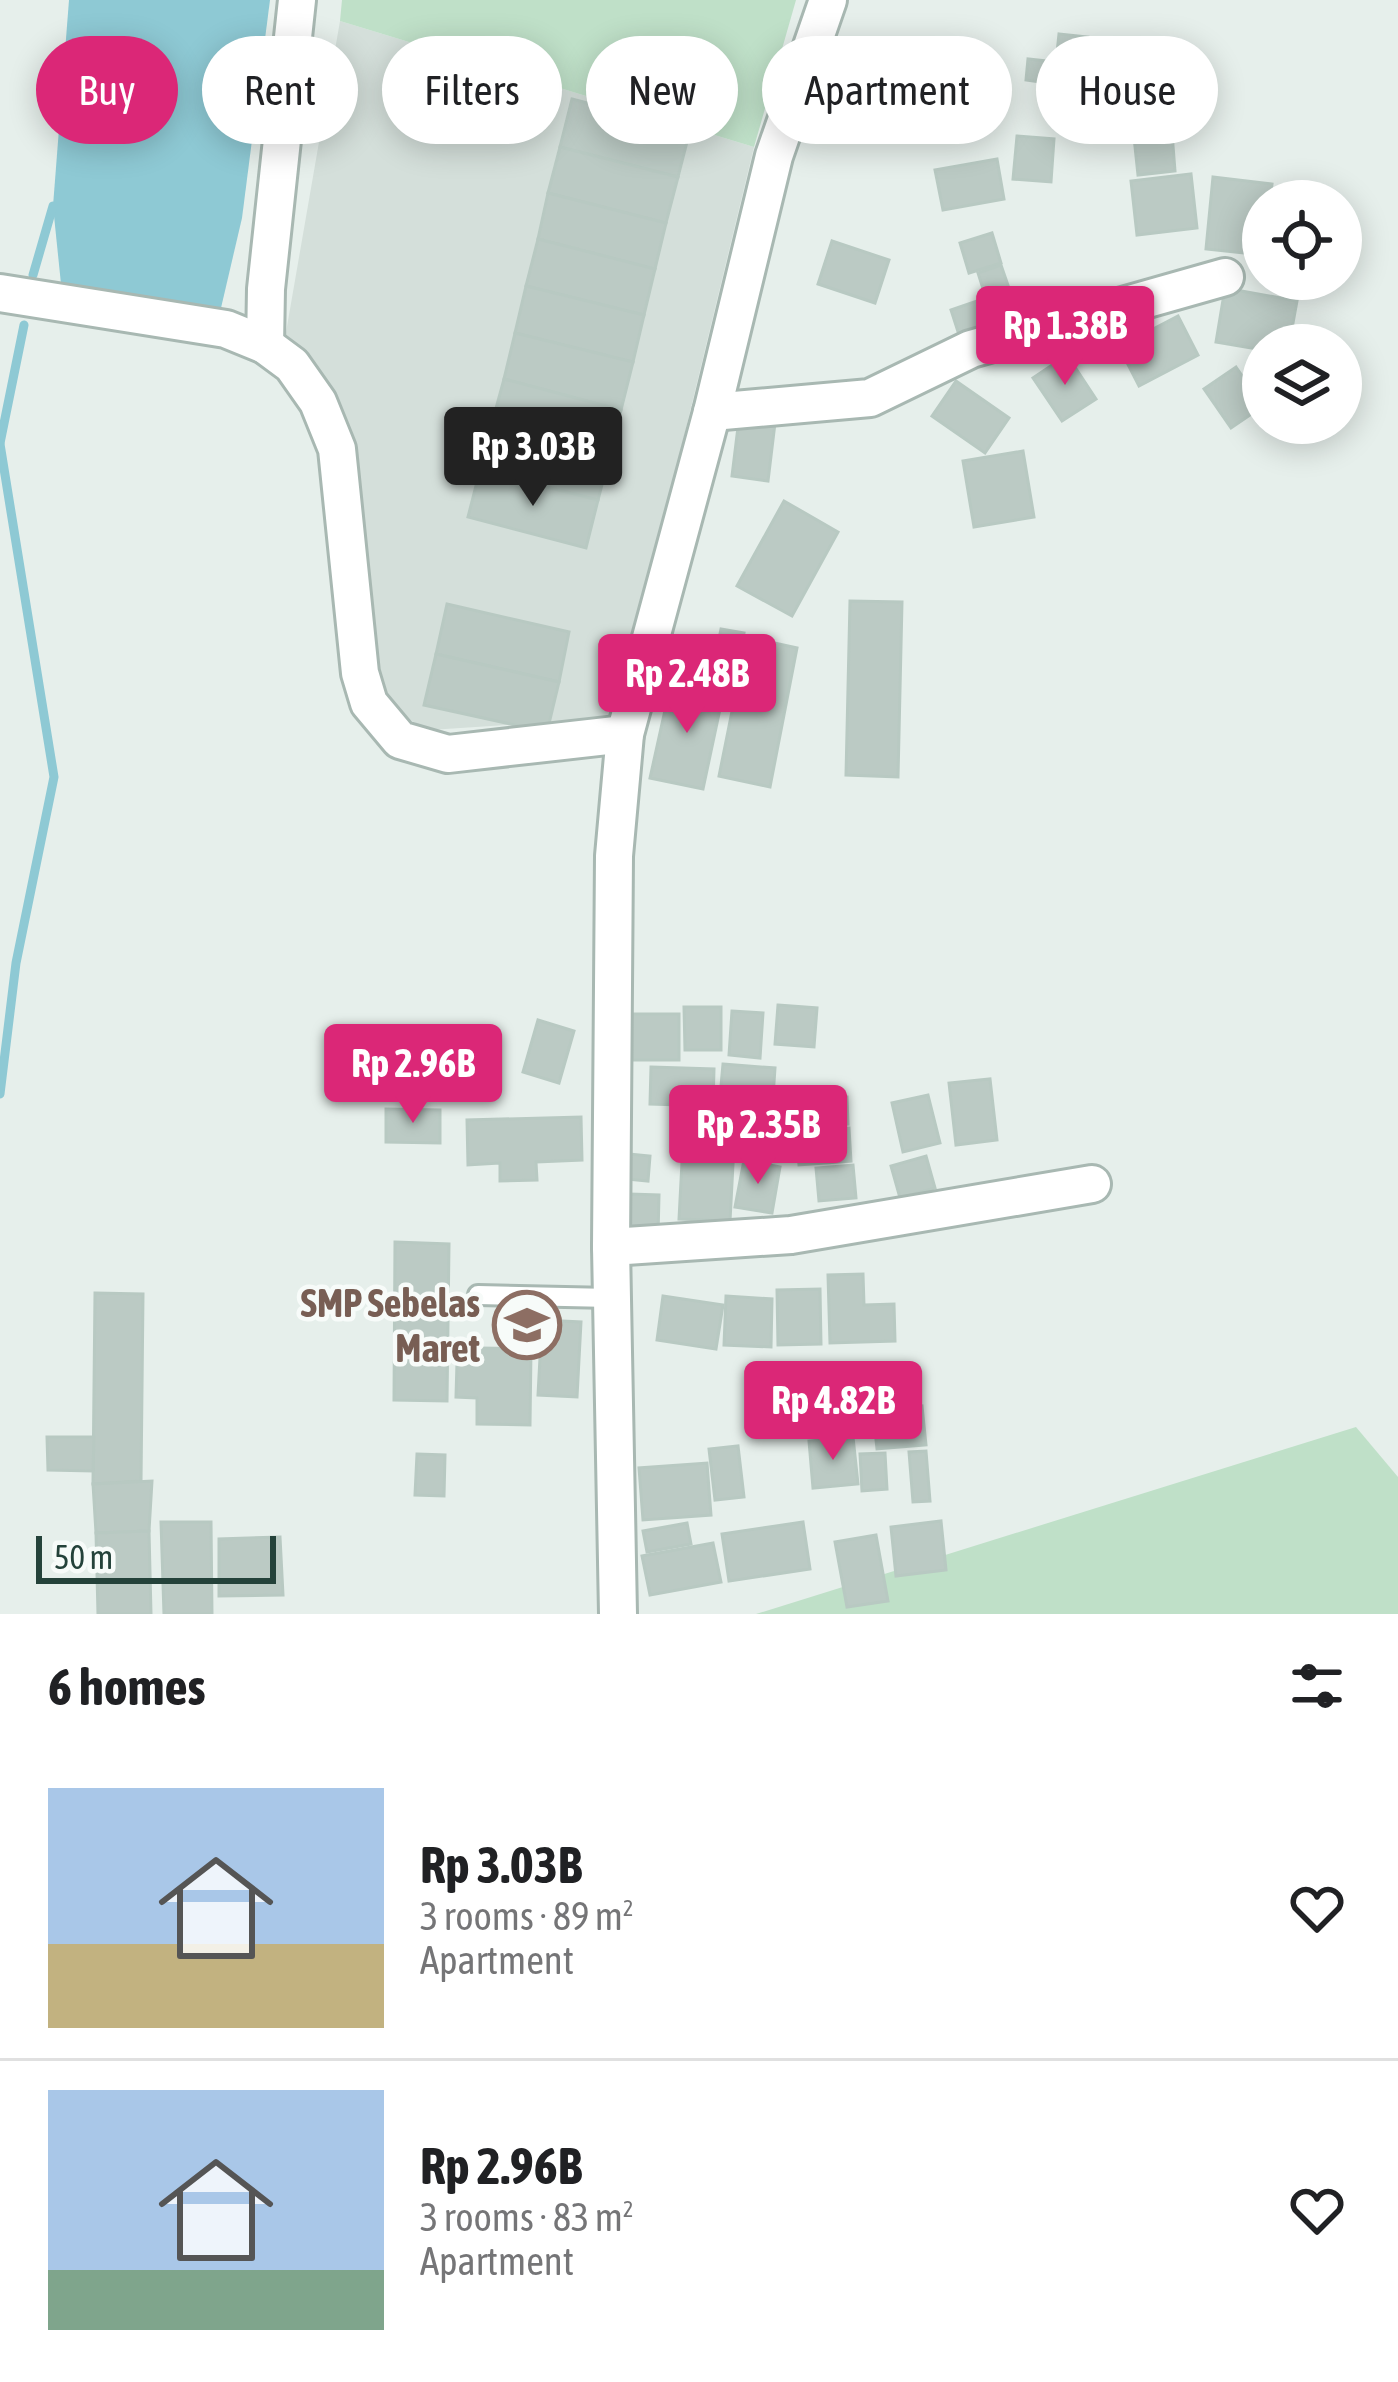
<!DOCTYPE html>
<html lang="en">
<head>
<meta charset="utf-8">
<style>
	body { margin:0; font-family:"Asap Condensed",sans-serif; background:#f6f6f6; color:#202124; height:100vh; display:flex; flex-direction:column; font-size:45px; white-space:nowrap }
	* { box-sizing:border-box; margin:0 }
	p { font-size:39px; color:#757577 }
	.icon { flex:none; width:66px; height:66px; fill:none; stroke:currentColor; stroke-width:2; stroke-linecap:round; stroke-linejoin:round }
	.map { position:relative; height:1614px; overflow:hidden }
	.panel { display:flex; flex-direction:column; background:#fff; flex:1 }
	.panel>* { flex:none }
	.banner { position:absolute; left:36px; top:36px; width:1326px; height:108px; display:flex; gap:24px }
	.controls { position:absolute; left:1242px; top:180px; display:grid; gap:24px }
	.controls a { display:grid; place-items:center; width:120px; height:120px; border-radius:50%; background:#fff; box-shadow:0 6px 30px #0003; font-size:60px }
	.scale { position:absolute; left:36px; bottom:30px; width:240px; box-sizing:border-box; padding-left:12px; border:6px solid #24423a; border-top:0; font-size:33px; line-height:42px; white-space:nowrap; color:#24423a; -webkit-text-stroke:9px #f7fbf9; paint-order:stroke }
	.price { position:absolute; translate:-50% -102px; padding:0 27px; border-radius:12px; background:#db2777; color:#fff; font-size:39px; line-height:78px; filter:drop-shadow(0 3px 6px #0008) }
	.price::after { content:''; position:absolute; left:50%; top:72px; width:36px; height:27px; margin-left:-18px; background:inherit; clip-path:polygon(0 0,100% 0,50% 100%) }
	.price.selected { background:#222; color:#fff }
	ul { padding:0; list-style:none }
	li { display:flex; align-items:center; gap:36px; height:300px; padding:0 48px }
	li+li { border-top:3px solid #e0e0e0 }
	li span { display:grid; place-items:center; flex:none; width:336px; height:240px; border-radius:0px; color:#555 }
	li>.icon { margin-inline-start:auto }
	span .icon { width:144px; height:144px; fill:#fffc; stroke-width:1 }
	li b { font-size:51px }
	h2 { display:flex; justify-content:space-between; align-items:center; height:144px; padding:0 48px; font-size:51px }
	.pill { padding:0 42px; border-radius:54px; background:#fff; box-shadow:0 6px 30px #0003; font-size:42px; line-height:108px }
	.pill.selected { background:#db2777; color:#fff }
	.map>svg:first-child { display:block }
	.built { fill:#d4dfda }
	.green { fill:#bfe0c8 }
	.water { fill:#8ec9d4 }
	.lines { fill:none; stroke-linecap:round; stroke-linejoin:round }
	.stream { stroke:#8ec9d4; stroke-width:9 }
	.building { fill:#bbcac4; stroke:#b8c9c2; stroke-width:3 }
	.service-casing { stroke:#a8b8b2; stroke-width:24 }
	.minor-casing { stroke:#a8b8b2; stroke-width:42 }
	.service { stroke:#fff; stroke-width:18 }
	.minor { stroke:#fff; stroke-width:36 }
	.labels { text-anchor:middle; stroke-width:9; stroke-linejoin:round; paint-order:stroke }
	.education-label { font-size:39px; font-weight:bold; fill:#785e54; stroke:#f7fbf9; text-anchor:end }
</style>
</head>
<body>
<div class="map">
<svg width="1398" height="1614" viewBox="0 0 1398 1614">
	<rect width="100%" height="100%" fill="#e6efeb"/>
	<!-- built -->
	<path class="built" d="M 340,21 L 754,147 L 616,718 L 430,730 L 400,715 L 381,687 L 366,595 L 285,338 Z"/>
	<!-- green -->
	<g class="green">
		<path d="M 342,0 L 796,0 L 754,147 L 340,21 Z"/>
		<path d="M 1356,1427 L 1398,1477 L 1398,1614 L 756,1614 Z"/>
	</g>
	<!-- water -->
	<path class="water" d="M 69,0 L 270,0 L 242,218 L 221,308 L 61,284 L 53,206 Z"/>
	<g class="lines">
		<!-- stream -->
		<g class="stream">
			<path d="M 33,275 L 53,206"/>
			<path d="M 0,443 L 24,325"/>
			<path d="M 0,444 L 54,777 L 16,963 L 0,1094"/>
		</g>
	</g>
	<!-- building -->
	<g class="building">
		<path d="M 1059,34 L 1088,37 L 1083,88 L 1026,80 L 1028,59 L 1056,62 Z"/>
		<path d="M 572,99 L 690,130 L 678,177 L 560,147 Z"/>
		<path d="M 1172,133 L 1175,171 L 1138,175 L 1134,137 Z"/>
		<path d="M 1017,136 L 1054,139 L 1051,182 L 1013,179 Z"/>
		<path d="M 560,147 L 678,177 L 666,223 L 548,193 Z"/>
		<path d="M 997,159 L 1004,199 L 943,210 L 935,170 Z"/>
		<path d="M 1191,174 L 1197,228 L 1137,235 L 1131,181 Z"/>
		<path d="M 1213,177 L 1272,184 L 1270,201 L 1263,201 L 1263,255 L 1206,249 Z"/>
		<path d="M 548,193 L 666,223 L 655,269 L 538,239 Z"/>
		<path d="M 992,233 L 1001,263 L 969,273 L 960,243 Z"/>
		<path d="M 538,239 L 655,269 L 644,315 L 526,286 Z"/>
		<path d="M 832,241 L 889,260 L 875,303 L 818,284 Z"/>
		<path d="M 1001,265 L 1021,323 L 962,344 L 951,310 L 986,298 L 978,273 Z"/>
		<path d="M 526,286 L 644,315 L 633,362 L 515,333 Z"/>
		<path d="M 1225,288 L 1297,301 L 1289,345 L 1263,345 L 1263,350 L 1216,342 Z"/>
		<path d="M 1178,316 L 1198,355 L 1139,386 L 1119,347 Z"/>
		<path d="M 515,333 L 633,362 L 621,410 L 504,379 Z"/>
		<path d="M 1067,355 L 1096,399 L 1062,421 L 1033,378 Z"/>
		<path d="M 1236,367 L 1263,406 L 1231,428 L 1204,389 Z"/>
		<path d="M 504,379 L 621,410 L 610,454 L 492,423 Z"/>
		<path d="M 956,381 L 1009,418 L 985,453 L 932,416 Z"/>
		<path d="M 739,419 L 775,423 L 768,481 L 732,476 Z"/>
		<path d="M 492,423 L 610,454 L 598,500 L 480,470 Z"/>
		<path d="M 1023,451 L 1034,517 L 974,527 L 963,461 Z"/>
		<path d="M 480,470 L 598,500 L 586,548 L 468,517 Z"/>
		<path d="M 784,501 L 838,532 L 792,616 L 737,586 Z"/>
		<path d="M 850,601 L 902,602 L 898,777 L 846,775 Z"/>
		<path d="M 447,604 L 569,632 L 559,682 L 436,654 Z"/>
		<path d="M 721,629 L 744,633 L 731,692 L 709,687 Z"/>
		<path d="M 747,637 L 797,648 L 770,787 L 719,776 Z"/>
		<path d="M 436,654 L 559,682 L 547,732 L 424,705 Z"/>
		<path d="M 671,683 L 723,695 L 703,789 L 650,778 Z"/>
		<path d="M 778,1005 L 817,1008 L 814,1047 L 775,1044 Z"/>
		<path d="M 684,1007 L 721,1007 L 721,1050 L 685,1050 Z"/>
		<path d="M 732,1011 L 763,1013 L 760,1058 L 729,1055 Z"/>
		<path d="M 631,1014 L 679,1014 L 679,1060 L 632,1060 Z"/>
		<path d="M 538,1020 L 574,1031 L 559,1083 L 523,1072 Z"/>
		<path d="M 723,1064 L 775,1068 L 772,1112 L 719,1108 Z"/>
		<path d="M 651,1067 L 714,1069 L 713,1106 L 650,1104 Z"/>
		<path d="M 990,1079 L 997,1140 L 956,1145 L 949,1083 Z"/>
		<path d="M 928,1095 L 940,1143 L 903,1152 L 892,1103 Z"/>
		<path d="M 847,1097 L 848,1124 L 801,1126 L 799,1100 Z"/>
		<path d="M 386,1109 L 440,1110 L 440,1143 L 386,1142 Z"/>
		<path d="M 581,1117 L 582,1160 L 536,1162 L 537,1180 L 500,1181 L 500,1163 L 468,1165 L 467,1120 Z"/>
		<path d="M 849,1128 L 851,1161 L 799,1165 L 796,1132 Z"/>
		<path d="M 683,1143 L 734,1145 L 730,1221 L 679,1219 Z"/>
		<path d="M 629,1154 L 650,1156 L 648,1181 L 626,1179 Z"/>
		<path d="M 926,1156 L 935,1188 L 900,1198 L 891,1166 Z"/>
		<path d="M 744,1160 L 780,1167 L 772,1213 L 735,1207 Z"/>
		<path d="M 853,1165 L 856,1198 L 819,1201 L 816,1168 Z"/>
		<path d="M 629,1194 L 659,1195 L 658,1236 L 628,1235 Z"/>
		<path d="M 395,1242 L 449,1244 L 447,1401 L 394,1400 Z"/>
		<path d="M 863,1274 L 864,1305 L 894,1304 L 895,1341 L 830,1343 L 828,1275 Z"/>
		<path d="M 820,1289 L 821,1344 L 778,1345 L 777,1290 Z"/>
		<path d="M 95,1293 L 143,1294 L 141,1481 L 93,1484 Z"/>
		<path d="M 663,1296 L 723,1305 L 716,1349 L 657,1340 Z"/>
		<path d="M 726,1296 L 772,1299 L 771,1347 L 724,1345 Z"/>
		<path d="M 542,1320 L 581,1322 L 577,1397 L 538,1395 Z"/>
		<path d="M 479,1348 L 531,1349 L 530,1425 L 477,1424 L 477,1398 L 456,1397 L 457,1362 L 479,1363 Z"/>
		<path d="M 922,1406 L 926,1445 L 877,1449 L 873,1412 Z"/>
		<path d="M 47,1437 L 94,1437 L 93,1471 L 48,1470 Z"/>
		<path d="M 853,1437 L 858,1484 L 813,1488 L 809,1441 Z"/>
		<path d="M 738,1446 L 744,1497 L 715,1500 L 709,1449 Z"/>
		<path d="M 926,1451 L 930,1501 L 913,1502 L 909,1452 Z"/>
		<path d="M 885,1453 L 887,1489 L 862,1491 L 860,1454 Z"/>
		<path d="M 417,1454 L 445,1455 L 444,1496 L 415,1495 Z"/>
		<path d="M 707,1463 L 711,1515 L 643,1520 L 639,1468 Z"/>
		<path d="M 152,1481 L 149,1531 L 96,1533 L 93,1484 Z"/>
		<path d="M 941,1521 L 946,1570 L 896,1576 L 891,1527 Z"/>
		<path d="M 161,1522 L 211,1522 L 212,1614 L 164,1614 Z"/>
		<path d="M 803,1522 L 810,1569 L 729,1581 L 722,1534 Z"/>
		<path d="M 687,1523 L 691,1544 L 647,1552 L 643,1531 Z"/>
		<path d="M 149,1531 L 151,1614 L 98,1614 L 96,1533 Z"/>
		<path d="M 876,1535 L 888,1601 L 847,1607 L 835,1542 Z"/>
		<path d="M 280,1537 L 283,1595 L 219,1596 L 219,1539 Z"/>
		<path d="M 713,1543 L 721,1582 L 650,1595 L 642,1556 Z"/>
	</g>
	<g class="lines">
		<!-- service casing -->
		<g class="service-casing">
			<path id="service" d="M 478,1295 L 611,1298"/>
		</g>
		<!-- minor casing -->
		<g class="minor-casing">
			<g id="minor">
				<path d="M 0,293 L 226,329 L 265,345 L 292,365 L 318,402 L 337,449 L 360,673 L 369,703 L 400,740 L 448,754 L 625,734"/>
				<path d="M 265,345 L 266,289 L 297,0"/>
				<path d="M 712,412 L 870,398 L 971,349 L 1225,277"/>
				<path d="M 611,1247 L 791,1235 L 1092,1184"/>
				<path d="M 618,1614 L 611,1247 L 614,856 L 625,734 L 712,412 L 774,156 L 828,0"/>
			</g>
		</g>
		<!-- service -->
		<use href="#service" class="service"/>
		<!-- minor -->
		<use href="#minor" class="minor"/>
	</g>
	<!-- icons -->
	<defs>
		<g id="school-ring" transform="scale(3.45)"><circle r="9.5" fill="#f7fbf9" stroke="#8d6e63" stroke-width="1.5"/><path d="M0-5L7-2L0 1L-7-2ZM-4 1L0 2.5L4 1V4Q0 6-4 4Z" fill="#8d6e63"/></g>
	</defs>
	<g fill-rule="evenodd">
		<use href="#school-ring" x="527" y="1325"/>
	</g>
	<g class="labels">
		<!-- education labels -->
		<g class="education-label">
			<text x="480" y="1317">SMP Sebelas<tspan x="480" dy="45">Maret</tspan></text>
		</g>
	</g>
</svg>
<div class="controls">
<a><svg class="icon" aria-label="locate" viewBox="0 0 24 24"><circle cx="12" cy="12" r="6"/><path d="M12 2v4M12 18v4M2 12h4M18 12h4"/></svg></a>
<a><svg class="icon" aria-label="layers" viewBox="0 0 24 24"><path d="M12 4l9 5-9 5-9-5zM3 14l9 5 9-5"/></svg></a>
</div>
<div class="scale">50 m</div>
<b class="price" style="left:1065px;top:388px">Rp 1.38B</b>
<b class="price selected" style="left:533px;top:509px">Rp 3.03B</b>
<b class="price" style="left:687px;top:736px">Rp 2.48B</b>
<b class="price" style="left:413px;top:1126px">Rp 2.96B</b>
<b class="price" style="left:758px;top:1187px">Rp 2.35B</b>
<b class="price" style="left:833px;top:1463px">Rp 4.82B</b>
<div class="banner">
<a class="pill selected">Buy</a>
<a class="pill">Rent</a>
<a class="pill">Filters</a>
<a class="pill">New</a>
<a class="pill">Apartment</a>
<a class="pill">House</a>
</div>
</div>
<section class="panel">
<h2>6 homes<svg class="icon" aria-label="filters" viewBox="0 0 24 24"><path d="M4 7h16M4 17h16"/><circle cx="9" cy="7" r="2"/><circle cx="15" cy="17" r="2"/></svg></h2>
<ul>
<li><span style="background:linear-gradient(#a9c7e8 65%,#c2b280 0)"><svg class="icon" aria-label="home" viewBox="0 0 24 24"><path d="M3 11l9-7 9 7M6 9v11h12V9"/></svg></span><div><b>Rp 3.03B</b><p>3 rooms · 89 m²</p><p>Apartment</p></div><svg class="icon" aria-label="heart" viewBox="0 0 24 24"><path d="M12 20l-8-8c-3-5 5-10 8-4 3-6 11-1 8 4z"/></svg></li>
<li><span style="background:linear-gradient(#a9c7e8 75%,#7fa58c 0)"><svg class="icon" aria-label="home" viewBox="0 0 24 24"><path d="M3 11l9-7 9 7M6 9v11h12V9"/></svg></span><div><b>Rp 2.96B</b><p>3 rooms · 83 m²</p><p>Apartment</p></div><svg class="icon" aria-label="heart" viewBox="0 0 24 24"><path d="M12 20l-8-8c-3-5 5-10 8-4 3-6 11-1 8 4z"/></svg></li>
</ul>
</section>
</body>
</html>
